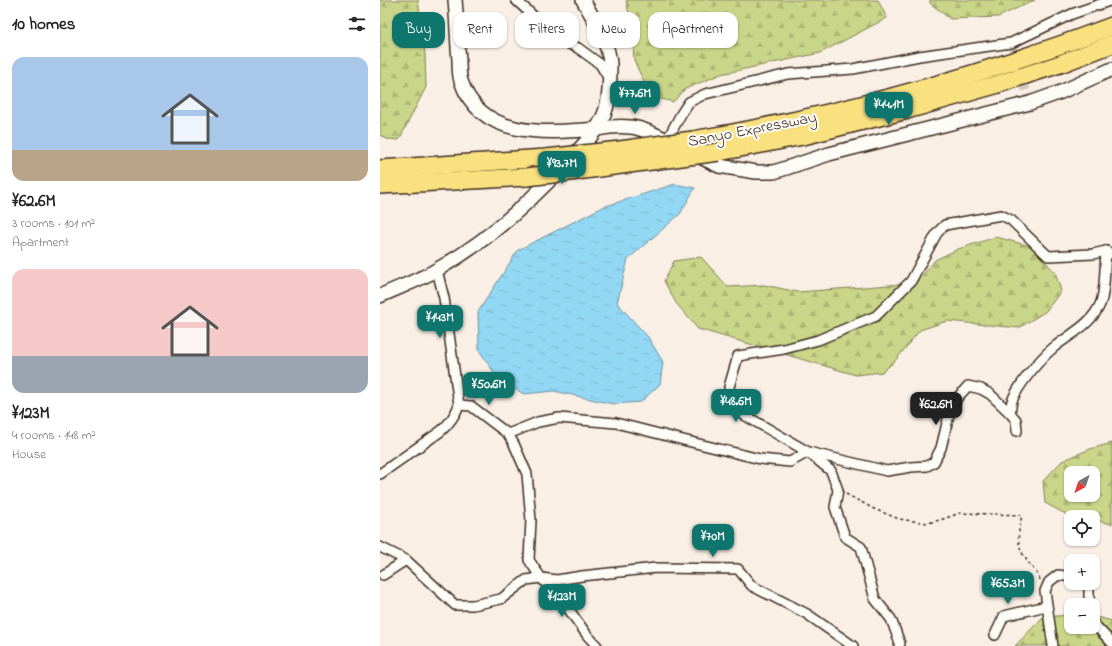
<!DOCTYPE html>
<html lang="en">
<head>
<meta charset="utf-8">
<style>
	body { margin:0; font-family:"Indie Flower",sans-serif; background:#f6f6f6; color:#202124; height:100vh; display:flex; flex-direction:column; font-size:15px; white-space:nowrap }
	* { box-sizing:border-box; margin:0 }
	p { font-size:13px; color:#757577 }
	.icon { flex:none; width:22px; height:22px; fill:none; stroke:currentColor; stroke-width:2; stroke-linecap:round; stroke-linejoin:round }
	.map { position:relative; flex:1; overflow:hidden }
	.panel { display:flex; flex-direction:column; background:#fff; width:380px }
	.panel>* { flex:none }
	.banner { position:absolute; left:12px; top:12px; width:380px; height:36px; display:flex; gap:8px }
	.needle { width:26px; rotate:220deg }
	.buttons { position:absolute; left:684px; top:466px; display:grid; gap:8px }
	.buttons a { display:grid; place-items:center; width:36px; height:36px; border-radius:8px; background:#fff; box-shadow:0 1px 3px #0004; font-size:20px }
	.price { position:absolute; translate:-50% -34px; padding:0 9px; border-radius:8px; background:#0f766e; color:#fff; font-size:13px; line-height:26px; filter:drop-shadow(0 1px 2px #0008) }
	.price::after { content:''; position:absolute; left:50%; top:24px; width:12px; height:9px; margin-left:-6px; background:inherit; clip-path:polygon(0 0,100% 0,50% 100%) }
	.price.on { background:#222; color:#fff }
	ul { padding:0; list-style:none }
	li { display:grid; align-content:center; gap:8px; height:212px; padding:0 12px }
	li span { display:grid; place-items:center; height:124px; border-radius:12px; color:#555 }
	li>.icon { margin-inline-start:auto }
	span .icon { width:72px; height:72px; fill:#fffc; stroke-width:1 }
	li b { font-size:17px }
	h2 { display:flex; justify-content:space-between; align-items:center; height:48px; padding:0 12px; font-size:17px }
	.tag { padding:0 14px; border-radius:12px; background:#fff; box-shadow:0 1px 3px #0004; font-size:14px; line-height:36px }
	.tag.on { background:#0f766e; color:#fff }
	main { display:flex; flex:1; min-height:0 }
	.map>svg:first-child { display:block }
	.forest { fill:url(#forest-firs); stroke:#828053; fill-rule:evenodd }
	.water { fill:url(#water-ripples); stroke:#6f929e }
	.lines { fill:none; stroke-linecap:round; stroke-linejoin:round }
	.street-tunnel { stroke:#d3c8bd; stroke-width:9; stroke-dasharray:9 4.5; stroke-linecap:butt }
	.street-casing { stroke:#3b2a1e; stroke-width:12 }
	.secondary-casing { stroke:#3b2a1e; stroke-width:16 }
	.highway-casing { stroke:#3b2a1e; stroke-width:20 }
	.path { stroke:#3b2a1e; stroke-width:1.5; stroke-dasharray:3 3; stroke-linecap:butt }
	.street { stroke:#fdfcf7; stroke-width:9 }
	.secondary { stroke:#fdfcf7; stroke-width:13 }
	.highway { stroke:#fae180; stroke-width:17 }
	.highway-bridge-casing { stroke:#3b2a1e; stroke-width:20; stroke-linecap:butt }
	.highway-bridge { stroke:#fae180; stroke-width:17 }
	.labels { text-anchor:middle; stroke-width:4; stroke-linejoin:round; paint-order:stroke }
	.street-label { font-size:16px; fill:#3b2a1e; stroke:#fdfcf7 }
</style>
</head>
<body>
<main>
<section class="panel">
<h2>10 homes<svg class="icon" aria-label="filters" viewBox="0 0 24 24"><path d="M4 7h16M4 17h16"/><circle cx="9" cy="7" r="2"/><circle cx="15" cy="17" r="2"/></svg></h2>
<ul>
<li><span style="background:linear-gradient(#a9c7e8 75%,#b9a48a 0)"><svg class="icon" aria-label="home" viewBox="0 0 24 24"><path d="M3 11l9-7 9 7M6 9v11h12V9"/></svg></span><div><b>¥62.6M</b><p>3 rooms · 101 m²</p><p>Apartment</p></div></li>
<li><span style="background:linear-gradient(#f6c9c9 70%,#9aa5b1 0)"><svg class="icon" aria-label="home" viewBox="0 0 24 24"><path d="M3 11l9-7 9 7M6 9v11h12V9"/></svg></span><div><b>¥123M</b><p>4 rooms · 148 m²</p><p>House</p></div></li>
</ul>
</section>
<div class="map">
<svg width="732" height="646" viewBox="0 0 732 646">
	<defs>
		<pattern id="forest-firs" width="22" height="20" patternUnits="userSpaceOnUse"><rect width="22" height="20" fill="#c9d588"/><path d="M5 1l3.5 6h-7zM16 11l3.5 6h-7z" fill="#aeb775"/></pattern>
		<pattern id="water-ripples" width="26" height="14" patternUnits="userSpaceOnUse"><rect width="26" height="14" fill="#92d7f4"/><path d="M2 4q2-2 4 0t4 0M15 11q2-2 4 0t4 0" fill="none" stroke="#7fb9d1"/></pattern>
	</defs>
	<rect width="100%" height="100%" fill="#f9efe5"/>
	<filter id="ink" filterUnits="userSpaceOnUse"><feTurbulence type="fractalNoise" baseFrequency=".025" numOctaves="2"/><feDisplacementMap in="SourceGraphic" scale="8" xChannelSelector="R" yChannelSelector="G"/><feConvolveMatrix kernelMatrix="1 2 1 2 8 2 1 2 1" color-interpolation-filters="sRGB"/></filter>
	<g filter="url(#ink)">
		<!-- forest -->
		<g class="forest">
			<path d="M 0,0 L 38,0 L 45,54 L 46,87 L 19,140 L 7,139 L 0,135 Z"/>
			<path d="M 246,0 L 498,0 L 507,18 L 440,53 L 341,74 L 305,89 L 293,102 L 270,96 L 254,60 L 252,29 Z"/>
			<path d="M 550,0 L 655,0 L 618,17 L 570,19 L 550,3 Z"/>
			<path d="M 616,237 L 650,246 L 675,272 L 681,291 L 666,311 L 639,328 L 567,321 L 540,330 L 514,362 L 502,372 L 476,375 L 318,329 L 296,303 L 284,281 L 294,261 L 321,257 L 348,287 L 384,285 L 418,292 L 536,283 L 555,260 L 578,249 Z"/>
			<path d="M 732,443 L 732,524 L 713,520 L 713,517 L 691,517 L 665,503 L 663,481 L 682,461 L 710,449 ZM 691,473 L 713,473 L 713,495 L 691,495 Z"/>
			<path d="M 691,615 L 691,627 L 713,627 L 713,616 L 732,621 L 732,646 L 635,646 L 663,617 Z"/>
		</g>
		<!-- water -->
		<path class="water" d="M 295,184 L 315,188 L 300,214 L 248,259 L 237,303 L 268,337 L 283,362 L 280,384 L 261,402 L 233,404 L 174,391 L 144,394 L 119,380 L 99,350 L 98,312 L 138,250 L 223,207 Z"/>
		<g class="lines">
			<!-- street-tunnel -->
			<path class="street-tunnel" d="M 631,43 L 650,103"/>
			<!-- street casing -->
			<g class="street-casing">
				<g id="street">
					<path d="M 136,0 L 178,39 L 198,48 L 220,64 L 229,79"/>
					<path d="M 287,140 L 301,114 L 309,102 L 325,94 L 408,74 L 473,69 L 539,56 L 631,43 L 692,14 L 732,0"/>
					<path d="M 79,405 L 91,406 L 128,434 L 134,444 L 147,474 L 151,520 L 149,560 L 161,578 L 182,600 L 207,635 L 217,646"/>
					<path d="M 630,413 C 631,409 631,404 632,401 C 638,385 660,359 673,348 C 690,334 713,324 721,302 C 725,291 725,264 726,251"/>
					<path d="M 128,434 L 158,422 L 179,418 L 236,423 L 307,441 L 380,459 L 410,462 L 428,452 L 507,471 L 531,467 L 547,466 L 554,462 L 561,448 L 569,415 L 577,398 L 588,386 L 601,389 L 610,394 L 630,413 L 636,420 L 637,431"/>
					<path d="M 0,474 L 61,431 C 70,423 75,416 79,405 L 64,298 L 57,270"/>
					<path d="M 0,547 L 26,560 L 75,605 L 93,605 L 121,599 L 146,580 L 161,578 L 177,580 L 202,576 L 276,568 L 358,569 L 372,586 L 427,614 L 473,646"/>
					<path d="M 3,575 L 26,560"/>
					<path d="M 707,583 L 709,585 L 709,605"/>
					<path d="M 713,623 L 732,643"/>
					<path d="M 615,635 L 624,616 L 666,606"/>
					<path d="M 519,646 L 520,643 L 511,619 L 495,599 L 481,547 L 465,537 L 455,507 L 458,490 L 451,471 L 428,452 L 359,412 L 351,402 L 349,387 L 358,356 L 404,349 L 438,340 L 496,316 L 531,281 L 557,233 L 565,225 L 621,215 L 631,220 L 668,256 L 713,254 L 726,251 L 732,254"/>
					<path d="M 673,646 L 665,591 L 669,582 L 678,575 L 691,577"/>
				</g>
			</g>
			<!-- secondary casing -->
			<g class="secondary-casing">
				<g id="secondary">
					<path d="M 75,0 C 77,20 77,40 79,60 C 79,67 79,75 81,81 C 101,140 168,133 217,129 C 228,127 239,126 250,127 C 264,128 280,137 293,143"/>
					<path d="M 316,155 L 339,166 L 376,172 L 394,172 L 449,154 L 650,103 L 681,92 L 732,69"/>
					<path d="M 0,296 C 19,287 40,280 58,269 C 106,242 147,205 184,165 C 199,149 217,134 225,112 C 230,98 230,79 230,64 C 229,43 213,18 203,0"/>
				</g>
			</g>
			<!-- highway casing -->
			<g class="highway-casing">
				<g id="highway">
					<path d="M 313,140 C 457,116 595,78 732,26"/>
					<path d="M 339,152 L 423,136 L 527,110 L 615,85 L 680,64 L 732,44"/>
					<path d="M 0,169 L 166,158"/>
					<path d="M 0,185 L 147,177"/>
				</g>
			</g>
			<!-- path -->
			<path class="path" d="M 466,494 L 494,509 L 519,519 L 548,523 L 560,520 L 580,513 L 642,515 C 638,534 635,545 648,562 C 652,568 658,573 660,580"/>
			<!-- street -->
			<use href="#street" class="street"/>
			<!-- secondary -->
			<use href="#secondary" class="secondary"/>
			<!-- highway -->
			<use href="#highway" class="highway"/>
			<!-- highway-bridge casing -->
			<g class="highway-bridge-casing">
				<g id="highway-bridge">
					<path d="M 166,158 L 240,150 L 313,140"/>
					<path d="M 147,177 L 189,172 L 339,152"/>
				</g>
			</g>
			<!-- highway-bridge -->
			<use href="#highway-bridge" class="highway-bridge"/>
		</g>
	</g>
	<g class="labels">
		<!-- street labels -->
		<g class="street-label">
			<text transform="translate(372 128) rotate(-11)" y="6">Sanyo Expressway</text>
		</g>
	</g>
</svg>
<div class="buttons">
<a><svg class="needle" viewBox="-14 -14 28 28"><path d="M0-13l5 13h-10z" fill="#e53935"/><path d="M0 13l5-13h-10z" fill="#757577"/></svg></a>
<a><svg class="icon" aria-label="locate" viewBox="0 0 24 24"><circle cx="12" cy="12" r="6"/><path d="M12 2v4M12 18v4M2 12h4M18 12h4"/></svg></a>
<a>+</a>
<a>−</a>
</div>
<b class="price" style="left:255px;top:115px">¥77.6M</b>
<b class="price" style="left:509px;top:126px">¥44.1M</b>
<b class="price" style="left:182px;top:185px">¥93.7M</b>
<b class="price" style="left:60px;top:339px">¥143M</b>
<b class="price" style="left:109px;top:406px">¥50.6M</b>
<b class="price" style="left:356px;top:423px">¥48.6M</b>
<b class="price on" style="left:556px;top:426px">¥62.6M</b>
<b class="price" style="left:333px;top:558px">¥70M</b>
<b class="price" style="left:628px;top:605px">¥65.3M</b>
<b class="price" style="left:182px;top:618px">¥123M</b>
<div class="banner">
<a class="tag on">Buy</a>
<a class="tag">Rent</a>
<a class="tag">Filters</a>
<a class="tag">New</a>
<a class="tag">Apartment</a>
</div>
</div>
</main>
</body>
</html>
